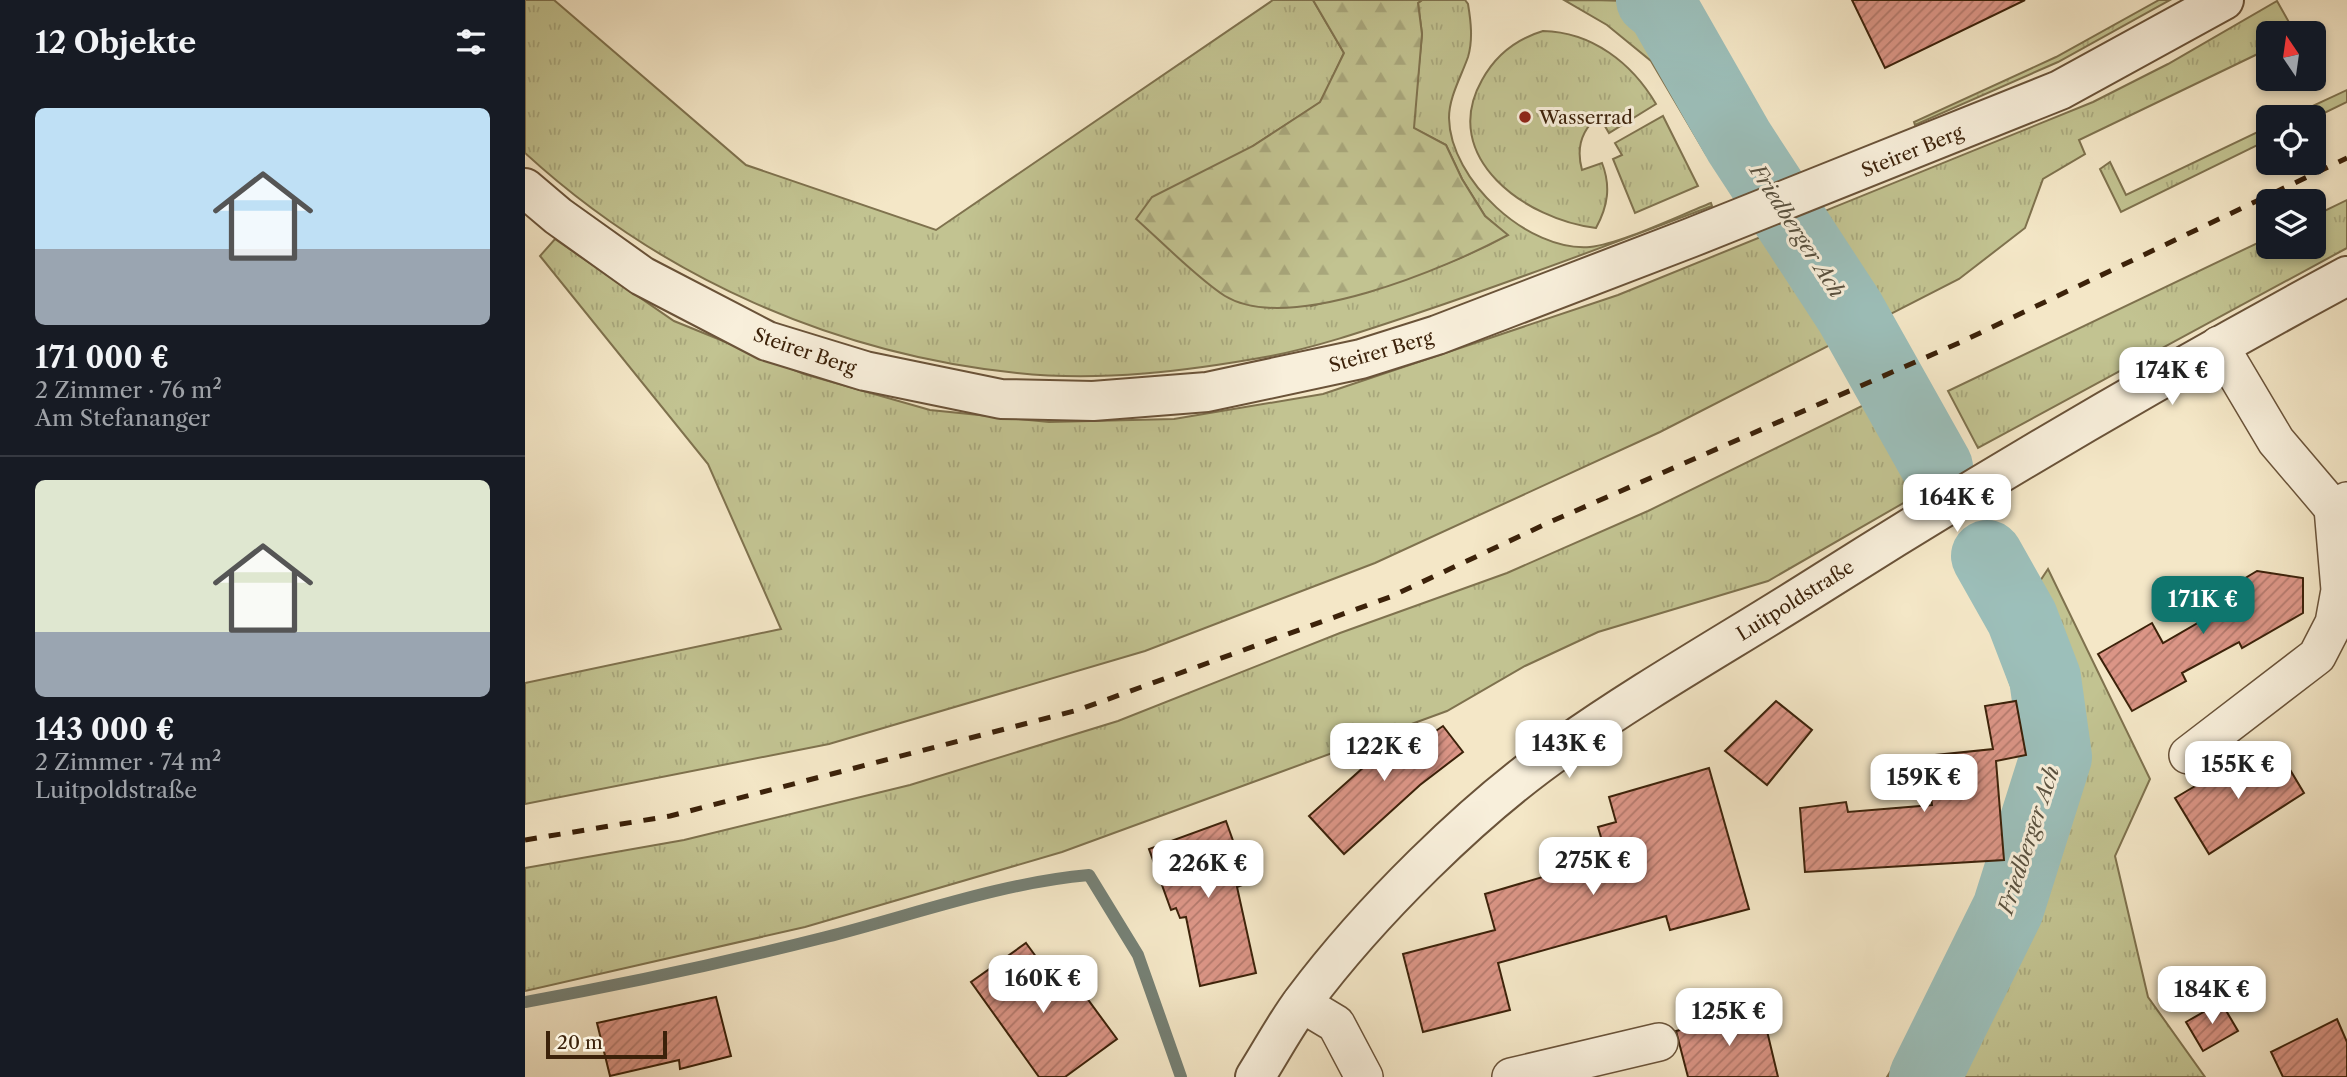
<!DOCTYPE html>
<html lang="de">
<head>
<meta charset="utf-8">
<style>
	body { margin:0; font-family:"Libre Caslon Text",serif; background:#242831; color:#f1f3f6; height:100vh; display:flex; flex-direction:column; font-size:26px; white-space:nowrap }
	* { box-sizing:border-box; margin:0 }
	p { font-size:23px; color:#9ea1a6 }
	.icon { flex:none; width:38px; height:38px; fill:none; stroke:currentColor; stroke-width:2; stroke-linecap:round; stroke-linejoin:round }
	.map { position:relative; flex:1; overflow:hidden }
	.side { display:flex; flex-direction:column; background:#171b24; width:525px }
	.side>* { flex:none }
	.needle { width:46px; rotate:347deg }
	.fabs { position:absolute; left:1731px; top:21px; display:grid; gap:14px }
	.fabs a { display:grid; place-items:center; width:70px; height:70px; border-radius:10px; background:#171b24; box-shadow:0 4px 10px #0003; font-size:35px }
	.scale { position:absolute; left:21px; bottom:18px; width:121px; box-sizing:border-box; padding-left:7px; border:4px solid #3c220a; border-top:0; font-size:19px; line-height:24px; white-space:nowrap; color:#3c220a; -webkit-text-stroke:5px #f8efdb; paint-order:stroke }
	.price { position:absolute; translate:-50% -60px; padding:0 16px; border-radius:14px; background:#fff; color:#222; font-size:23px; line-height:46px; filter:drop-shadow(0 2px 4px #0008) }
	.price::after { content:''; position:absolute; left:50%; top:42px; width:21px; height:16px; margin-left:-10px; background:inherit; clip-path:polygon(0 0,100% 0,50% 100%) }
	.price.selected { background:#0f766e; color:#fff }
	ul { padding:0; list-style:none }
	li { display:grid; align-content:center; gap:14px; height:371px; padding:0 35px }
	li+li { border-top:2px solid #363941 }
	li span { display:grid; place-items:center; height:217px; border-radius:10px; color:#555 }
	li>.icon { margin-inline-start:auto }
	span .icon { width:126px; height:126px; fill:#fffc; stroke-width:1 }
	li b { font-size:30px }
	h2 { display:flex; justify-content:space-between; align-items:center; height:84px; padding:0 35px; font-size:30px }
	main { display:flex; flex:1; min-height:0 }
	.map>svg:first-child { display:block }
	.grass { fill:url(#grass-tufts); stroke:#7f724e; stroke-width:2 }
	.forest { fill:url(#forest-firs); stroke:#7f724e; stroke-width:2 }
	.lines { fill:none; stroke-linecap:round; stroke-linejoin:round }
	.stream { stroke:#768074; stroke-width:12 }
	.river { stroke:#9cbfba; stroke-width:72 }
	.building { fill:url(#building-hatch); stroke:#3c220a; stroke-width:2 }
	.minor-casing { stroke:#6a5339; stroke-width:40 }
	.tertiary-casing { stroke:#6a5339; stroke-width:42 }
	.minor { stroke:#f8efdb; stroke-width:37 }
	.tertiary { stroke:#f8efdb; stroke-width:38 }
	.rail { stroke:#3c220a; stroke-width:5; stroke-dasharray:12 12; stroke-linecap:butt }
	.poi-dot { fill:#8f2418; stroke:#f8efdb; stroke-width:2.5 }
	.labels { text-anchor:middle; stroke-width:6; stroke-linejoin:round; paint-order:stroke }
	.poi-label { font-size:19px; fill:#3c220a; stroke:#f8efdb; text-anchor:start }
	.street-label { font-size:19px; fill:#3c220a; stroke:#f8efdb }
	.water-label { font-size:21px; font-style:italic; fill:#59513f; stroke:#f8efdb }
</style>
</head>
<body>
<main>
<section class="side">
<h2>12 Objekte<svg class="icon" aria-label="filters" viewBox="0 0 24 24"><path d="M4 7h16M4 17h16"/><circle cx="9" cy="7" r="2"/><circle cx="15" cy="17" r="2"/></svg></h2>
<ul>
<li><span style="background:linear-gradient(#bfe0f5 65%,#9aa5b1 0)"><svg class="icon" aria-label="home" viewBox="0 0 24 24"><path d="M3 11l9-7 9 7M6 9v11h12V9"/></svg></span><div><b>171 000 €</b><p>2 Zimmer · 76 m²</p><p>Am Stefananger</p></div></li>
<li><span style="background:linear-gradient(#dfe7d0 70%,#9aa5b1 0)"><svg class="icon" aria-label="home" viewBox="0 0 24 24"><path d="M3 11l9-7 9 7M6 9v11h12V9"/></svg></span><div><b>143 000 €</b><p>2 Zimmer · 74 m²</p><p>Luitpoldstraße</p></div></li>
</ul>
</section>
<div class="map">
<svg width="1822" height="1077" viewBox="0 0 1822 1077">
	<defs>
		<pattern id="grass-tufts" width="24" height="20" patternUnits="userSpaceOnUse" patternTransform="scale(1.75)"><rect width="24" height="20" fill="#c2c391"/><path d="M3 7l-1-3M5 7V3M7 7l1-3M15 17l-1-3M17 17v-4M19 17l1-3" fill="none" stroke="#a8a77c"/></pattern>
		<pattern id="forest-firs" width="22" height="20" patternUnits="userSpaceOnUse" patternTransform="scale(1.75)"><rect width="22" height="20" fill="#c2c391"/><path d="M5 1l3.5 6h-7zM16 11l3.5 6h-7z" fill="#a8a77c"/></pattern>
		<pattern id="building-hatch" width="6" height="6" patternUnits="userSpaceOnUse" patternTransform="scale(1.75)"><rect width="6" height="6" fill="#db9586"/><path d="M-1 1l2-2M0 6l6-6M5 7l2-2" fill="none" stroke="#b3796c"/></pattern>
	</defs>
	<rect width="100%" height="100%" fill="#f4e7c7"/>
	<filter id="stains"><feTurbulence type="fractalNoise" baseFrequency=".00286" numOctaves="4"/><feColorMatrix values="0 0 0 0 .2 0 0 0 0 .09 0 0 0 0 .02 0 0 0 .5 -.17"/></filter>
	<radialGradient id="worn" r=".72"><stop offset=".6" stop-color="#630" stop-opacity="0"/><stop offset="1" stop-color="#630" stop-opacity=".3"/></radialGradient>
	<!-- grass -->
	<g class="grass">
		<path d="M 0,0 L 29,0 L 221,165 L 411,230 L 748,0 L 788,0 L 819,53 L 796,102 L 728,146 L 786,306 C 854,288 921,269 982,235 L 960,216 L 937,179 L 921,145 L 888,128 L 897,34 L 893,3 L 897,0 L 940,0 L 943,4 C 946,22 948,40 943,57 C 936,77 924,97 924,118 C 925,180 1003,252 1065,247 C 1095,244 1155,215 1186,203 L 1187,206 C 1089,243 992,280 893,313 C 845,329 796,346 746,356 C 663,371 576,382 492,373 C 309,354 135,277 0,153 Z"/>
		<path d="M 1039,0 C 1056,0 1096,0 1109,2 C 1130,12 1187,114 1202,139 L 1181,154 L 1126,61 L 1082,25 Z"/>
		<path d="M 1634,0 L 1645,0 L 1533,62 L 1390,125 L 1389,122 L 1531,57 Z"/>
		<path d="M 1752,1 L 1770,33 L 1743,33 L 1743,49 L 1554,140 L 1560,154 L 1518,179 L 1500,228 L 1434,279 L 1135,432 L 850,563 L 620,651 L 304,744 L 0,804 L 0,683 L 256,629 L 183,464 L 15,256 L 30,239 L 149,321 L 279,374 L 405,410 L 524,422 L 649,419 L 798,394 L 1093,295 L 1568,102 L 1643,64 Z"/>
		<path d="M 1018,31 C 1067,32 1107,63 1131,104 L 1084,133 L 1074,116 C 1056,130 1051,148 1057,170 L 1077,163 C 1086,186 1083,206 1071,228 C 1002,220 913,158 957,80 C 970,56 991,39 1018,31 Z"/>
		<path d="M 1822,90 L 1822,102 L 1789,118 L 1764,117 Z"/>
		<path d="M 1138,116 L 1173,186 L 1110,213 L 1088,159 L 1097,155 L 1090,143 Z"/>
		<path d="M 1743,127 L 1743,140 L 1596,212 L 1575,169 L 1585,162 L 1601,195 Z"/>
		<path d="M 1822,200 L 1822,248 L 1453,448 L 1423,391 L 1743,238 L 1743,247 L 1788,247 L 1789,216 Z"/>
		<path d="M 1347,401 L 1401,490 L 1243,581 L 1073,632 L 1000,666 L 922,711 L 537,852 L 280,927 L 0,991 L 0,868 L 159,840 L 385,785 L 593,721 L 815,633 L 982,573 L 1123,511 Z"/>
		<path d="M 1523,569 L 1625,779 L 1590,856 L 1623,997 L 1680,1077 L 1362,1077 L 1444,943 L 1512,761 L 1472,646 Z"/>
	</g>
	<!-- forest -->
	<path class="forest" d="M 788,0 L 897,0 L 893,3 L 897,34 L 889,128 L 921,145 L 937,179 L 960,216 L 983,235 C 922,268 764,335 700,296 C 673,279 636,241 611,219 L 627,197 L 728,146 L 795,102 L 819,53 Z"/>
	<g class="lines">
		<!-- stream -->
		<path class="stream" d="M 0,1002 C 101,984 202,962 301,937 C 388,915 474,883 564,875 L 613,955 L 656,1077"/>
		<!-- river -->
		<g class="river">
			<path d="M 1127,0 L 1138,9 L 1214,142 L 1325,312 L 1412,467"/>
			<path d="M 1400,1077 L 1483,909 L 1531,757 L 1520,678 L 1497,618 L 1462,556"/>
		</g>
	</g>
	<!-- building -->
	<g class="building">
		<path d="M 1327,0 L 1500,0 L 1360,68 Z"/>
		<path d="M 1732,571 L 1778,578 L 1778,613 L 1717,648 L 1714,642 L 1657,673 L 1661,681 L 1607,711 L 1573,654 L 1627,623 L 1638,643 L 1695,610 L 1687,598 Z"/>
		<path d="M 1251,701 L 1287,730 L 1242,785 L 1200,751 Z"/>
		<path d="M 1491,701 L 1501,755 L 1471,761 L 1479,860 L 1280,872 L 1275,808 L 1321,802 L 1323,812 L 1407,805 L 1401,756 L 1468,749 L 1460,706 Z"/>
		<path d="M 892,724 L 902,737 L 918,726 L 938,752 L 895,785 L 819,854 L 784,816 L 850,757 L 847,743 Z"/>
		<path d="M 1755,753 L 1779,793 L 1684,854 L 1650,798 L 1709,763 L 1717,777 Z"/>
		<path d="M 1184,768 L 1224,909 L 1145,930 L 1141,916 L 973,963 L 985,1010 L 898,1032 L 878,954 L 970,930 L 960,894 L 1082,858 L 1073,827 L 1091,822 L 1084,797 Z"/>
		<path d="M 701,821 L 723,883 L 712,887 L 731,973 L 675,986 L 661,917 L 655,918 L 651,908 L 646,910 L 624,849 Z"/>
		<path d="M 501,943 L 537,992 L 550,982 L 592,1039 L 540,1077 L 514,1077 L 446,982 Z"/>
		<path d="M 191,997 L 206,1056 L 155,1069 L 154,1060 L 85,1076 L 72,1023 Z"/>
		<path d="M 1696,1002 L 1713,1031 L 1678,1051 L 1661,1022 Z"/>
		<path d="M 1237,1010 L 1253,1077 L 1163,1077 L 1151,1031 Z"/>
		<path d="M 1812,1019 L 1822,1042 L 1822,1077 L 1758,1077 L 1746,1052 Z"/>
	</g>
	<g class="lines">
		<!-- minor casing -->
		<g class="minor-casing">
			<g id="minor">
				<path d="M 1694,345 L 1751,441 L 1808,508 L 1822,501"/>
				<path d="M 1663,755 L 1792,656 L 1809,623 L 1815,590 L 1808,508"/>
				<path d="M 776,1003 L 811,1024 L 839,1077"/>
				<path d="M 986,1077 L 1134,1042"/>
			</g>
		</g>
		<!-- tertiary casing -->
		<g class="tertiary-casing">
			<g id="tertiary">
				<path d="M 0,188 L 33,216 L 117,276 L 242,341 L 340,371 L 476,399 L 568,401 L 682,392 L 836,359 L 912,335 L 1165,238 L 1535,90 L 1699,0"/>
				<path d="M 730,1077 C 746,1052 760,1025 778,1001 C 843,914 948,809 1038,747 C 1120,689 1209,639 1294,585 C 1466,476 1642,373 1822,276"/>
			</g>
		</g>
		<!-- minor -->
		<use href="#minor" class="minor"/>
		<!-- tertiary -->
		<use href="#tertiary" class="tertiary"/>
		<!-- rail -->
		<path class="rail" d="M 0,840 L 145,816 L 553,710 L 865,597 L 1025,522 L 1436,342 L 1822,158"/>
	</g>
	<!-- markers -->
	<circle class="poi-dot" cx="1000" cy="117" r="7"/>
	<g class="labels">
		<!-- poi labels -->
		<g class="poi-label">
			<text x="1014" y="124">Wasserrad</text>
		</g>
		<!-- street labels -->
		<g class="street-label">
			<text transform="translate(1387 151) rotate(-22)" y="7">Steirer Berg</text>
			<text transform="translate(280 351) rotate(19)" y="7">Steirer Berg</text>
			<text transform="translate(856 351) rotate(-16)" y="7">Steirer Berg</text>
			<text transform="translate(1270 600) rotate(-32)" y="7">Luitpoldstraße</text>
		</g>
		<!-- water labels -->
		<g class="water-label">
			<text transform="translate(1272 231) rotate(57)" y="7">Friedberger Ach</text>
			<text transform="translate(1504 840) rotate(-72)" y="7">Friedberger Ach</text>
		</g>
	</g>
	<rect width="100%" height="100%" filter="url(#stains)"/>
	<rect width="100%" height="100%" fill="url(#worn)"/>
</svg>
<div class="fabs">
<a><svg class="needle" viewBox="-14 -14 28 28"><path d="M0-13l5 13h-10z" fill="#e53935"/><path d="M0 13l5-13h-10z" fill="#9ea1a6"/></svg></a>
<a><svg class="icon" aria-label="locate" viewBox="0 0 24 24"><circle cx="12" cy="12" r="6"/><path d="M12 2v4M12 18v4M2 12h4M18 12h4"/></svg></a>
<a><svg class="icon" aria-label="layers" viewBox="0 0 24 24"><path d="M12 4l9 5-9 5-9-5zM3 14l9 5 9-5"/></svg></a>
</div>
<div class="scale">20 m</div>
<b class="price" style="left:1647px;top:407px">174K €</b>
<b class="price" style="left:1432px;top:534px">164K €</b>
<b class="price selected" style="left:1678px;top:636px">171K €</b>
<b class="price" style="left:1044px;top:780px">143K €</b>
<b class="price" style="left:859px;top:783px">122K €</b>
<b class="price" style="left:1713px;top:801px">155K €</b>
<b class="price" style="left:1399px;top:814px">159K €</b>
<b class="price" style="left:1068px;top:897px">275K €</b>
<b class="price" style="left:683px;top:900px">226K €</b>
<b class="price" style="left:518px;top:1015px">160K €</b>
<b class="price" style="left:1687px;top:1026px">184K €</b>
<b class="price" style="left:1204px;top:1048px">125K €</b>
</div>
</main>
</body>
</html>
